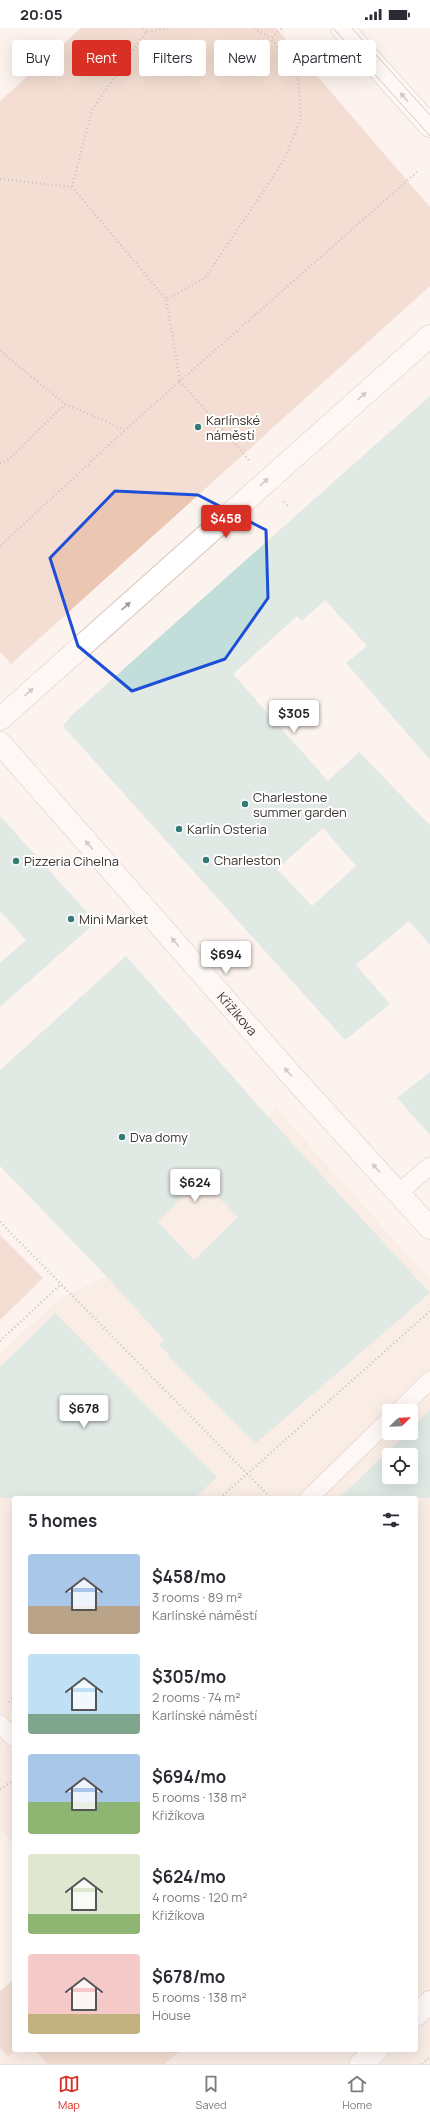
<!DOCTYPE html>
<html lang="en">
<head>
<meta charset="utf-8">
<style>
	body { margin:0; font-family:Manrope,sans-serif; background:#f7f7f7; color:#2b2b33; height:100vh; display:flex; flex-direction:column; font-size:15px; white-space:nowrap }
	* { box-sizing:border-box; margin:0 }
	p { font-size:13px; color:#7c7c81 }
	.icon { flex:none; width:22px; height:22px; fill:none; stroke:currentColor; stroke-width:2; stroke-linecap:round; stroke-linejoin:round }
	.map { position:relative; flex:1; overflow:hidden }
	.details { position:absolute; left:12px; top:1468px; width:406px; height:556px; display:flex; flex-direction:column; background:#fff; border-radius:4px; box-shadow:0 4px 16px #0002 }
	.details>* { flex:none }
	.hud { position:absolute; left:12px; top:12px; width:406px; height:36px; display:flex; gap:8px }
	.needle { width:26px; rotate:67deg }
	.fabs { position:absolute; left:382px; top:1376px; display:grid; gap:8px }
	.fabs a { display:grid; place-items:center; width:36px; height:36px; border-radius:4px; background:#fff; box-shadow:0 4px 16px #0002; font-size:20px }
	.price { position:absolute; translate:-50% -34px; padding:0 9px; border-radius:4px; background:#fff; color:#222; font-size:13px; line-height:26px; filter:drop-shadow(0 1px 2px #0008) }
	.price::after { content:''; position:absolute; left:50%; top:24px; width:12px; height:9px; margin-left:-6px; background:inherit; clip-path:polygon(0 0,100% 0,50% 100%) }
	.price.on { background:#d93025; color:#fff }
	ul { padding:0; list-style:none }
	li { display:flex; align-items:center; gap:12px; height:100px; padding:0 16px }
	li span { display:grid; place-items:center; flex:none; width:112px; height:80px; border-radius:4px; color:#555 }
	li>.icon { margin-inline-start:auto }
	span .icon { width:48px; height:48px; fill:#fffc; stroke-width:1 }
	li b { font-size:17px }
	h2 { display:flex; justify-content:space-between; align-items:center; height:48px; padding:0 16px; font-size:17px }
	.pill { padding:0 14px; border-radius:4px; background:#fff; box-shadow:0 4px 16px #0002; font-size:14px; line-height:36px }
	.pill.on { background:#d93025; color:#fff }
	.status { display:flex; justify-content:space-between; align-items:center; height:28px; padding:0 20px; background:#fff; direction:ltr }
	.status svg { height:11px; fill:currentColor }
	.tabs { display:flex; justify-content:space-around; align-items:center; height:56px; border-top:1px solid #e1e1e2; background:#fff; font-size:11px; color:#7c7c81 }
	.tabs a { display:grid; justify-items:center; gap:2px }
	.tabs .on { color:#d93025 }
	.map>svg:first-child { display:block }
	.built { fill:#f8e6dc; fill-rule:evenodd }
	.green { fill:#ebc6b2 }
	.building { fill:#c2deda; fill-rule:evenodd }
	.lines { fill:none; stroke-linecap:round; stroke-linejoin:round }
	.service-casing { stroke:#d9c3b8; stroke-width:19 }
	.minor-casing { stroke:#d9c3b8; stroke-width:24 }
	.path { stroke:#948c87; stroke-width:2.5; stroke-dasharray:1 3; stroke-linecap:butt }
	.service { stroke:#fff; stroke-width:17 }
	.minor { stroke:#fff; stroke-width:22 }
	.tram { stroke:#9f9792; stroke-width:1 }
	.oneway { fill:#9c9896 }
	.marked { fill:none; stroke:#1d4ed8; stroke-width:3; stroke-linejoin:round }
	.poi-dot { fill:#337b74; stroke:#fff; stroke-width:1.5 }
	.labels { text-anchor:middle; stroke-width:4; stroke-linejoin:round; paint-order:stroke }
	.poi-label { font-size:13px; fill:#39312c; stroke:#fff; text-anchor:start }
	.street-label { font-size:13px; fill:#39312c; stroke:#fff }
</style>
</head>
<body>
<div class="status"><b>20:05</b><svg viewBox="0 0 49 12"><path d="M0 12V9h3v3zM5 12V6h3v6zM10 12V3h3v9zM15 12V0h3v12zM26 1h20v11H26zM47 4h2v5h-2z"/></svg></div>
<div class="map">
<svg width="430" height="2036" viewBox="0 0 430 2036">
	<rect width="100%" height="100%" fill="#fcf3ee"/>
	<!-- built -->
	<path class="built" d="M 276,1080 L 430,1252 L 430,2036 L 0,2036 L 0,1993 L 14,2022 L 416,2022 L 416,1470 L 14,1470 L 14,1816 L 0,1800 L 0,1326 L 59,1271 L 106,1248 L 200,1150 ZM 389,1383 L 411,1383 L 411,1405 L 389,1405 ZM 389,1427 L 411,1427 L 411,1449 L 389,1449 Z"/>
	<!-- green -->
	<g class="green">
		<path d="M 81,0 L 276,0 L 430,179 L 430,258 L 11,636 L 0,624 L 0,73 Z"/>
		<path d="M 0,1207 L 43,1250 L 0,1292 Z"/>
		<path d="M 14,1951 L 14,2022 L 16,2022 L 8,2029 L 0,2020 L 0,1963 Z"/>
		<path d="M 35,2022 L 181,2022 L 165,2036 L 47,2036 Z"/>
	</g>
	<!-- building -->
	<g class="building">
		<path d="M 430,368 L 430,732 L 346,635 L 367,618 L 325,572 L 302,593 L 297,588 L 233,646 L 328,753 L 359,724 L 430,797 L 430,917 L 409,893 L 356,937 L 390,976 L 345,1012 L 63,698 L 71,688 ZM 323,800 L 356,838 L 312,878 L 277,841 Z"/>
		<path d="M 0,788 L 96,894 L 0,979 L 0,935 L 26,912 L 0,883 Z"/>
		<path d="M 126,928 L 272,1093 L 430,1265 L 255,1416 L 168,1328 L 170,1327 L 159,1317 L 164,1312 L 106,1248 L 0,1138 L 0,1042 ZM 200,1150 L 238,1189 L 194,1232 L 158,1194 Z"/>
		<path d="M 430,1044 L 430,1107 L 397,1070 Z"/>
		<path d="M 55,1285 L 217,1449 L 195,1470 L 0,1470 L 0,1339 Z"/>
		<path d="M 430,1382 L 430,1470 L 339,1470 L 407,1405 L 411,1405 L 411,1401 ZM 389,1427 L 411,1427 L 411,1449 L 389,1449 Z"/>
	</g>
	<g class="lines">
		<!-- service casing -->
		<g class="service-casing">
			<g id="service">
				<path d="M 398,1165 L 430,1138"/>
				<path d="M 399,1383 L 430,1352"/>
				<path d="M 309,1470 L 389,1392"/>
				<path d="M 0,1696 L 14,1710"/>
			</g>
		</g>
		<!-- minor casing -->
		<g class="minor-casing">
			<g id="minor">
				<path d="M 342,0 L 430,98"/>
				<path d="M 0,691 L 430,308"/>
				<path id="s1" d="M 0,715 L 292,1048 L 430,1200"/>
				<path d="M 416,1987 L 430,1974"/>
				<path d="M 361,2036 L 377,2022"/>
			</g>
		</g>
		<!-- path -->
		<g class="path">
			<path d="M 143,0 L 146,4"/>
			<path d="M 254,0 L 271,10"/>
			<path d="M 0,151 L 72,159 L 166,271 L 205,250 L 283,134 L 301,90 L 298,48 L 271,10 L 282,0"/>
			<path d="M 72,159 L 92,82 L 146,4 L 171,0"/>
			<path d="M 0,323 L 65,376 L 125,402 L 180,353 L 166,271"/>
			<path d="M 249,432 L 180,353 L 417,144"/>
			<path d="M 0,435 L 7,433 L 65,376"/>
			<path d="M 284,474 L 288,478"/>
			<path d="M 0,518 L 125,402"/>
			<path d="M 0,1194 L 271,1470"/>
			<path d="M 0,1313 L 61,1256"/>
			<path d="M 220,1470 L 430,1283"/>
			<path d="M 9,1674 L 14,1669"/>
			<path d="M 0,1761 L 14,1752"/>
			<path d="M 422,2036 L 430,2029"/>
		</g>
		<!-- service -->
		<use href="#service" class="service"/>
		<!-- minor -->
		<use href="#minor" class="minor"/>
		<!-- tram -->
		<g class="tram">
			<path d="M 333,0 L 430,108"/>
			<path d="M 352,0 L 430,87"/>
		</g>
	</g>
	<!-- one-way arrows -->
	<defs><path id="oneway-solid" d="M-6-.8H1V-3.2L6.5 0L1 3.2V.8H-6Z"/></defs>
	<g class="oneway">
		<use href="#oneway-solid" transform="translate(404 69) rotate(-132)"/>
		<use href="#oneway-solid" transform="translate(362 368) rotate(-41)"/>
		<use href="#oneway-solid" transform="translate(264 454) rotate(-42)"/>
		<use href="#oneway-solid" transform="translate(126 578) rotate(-42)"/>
		<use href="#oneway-solid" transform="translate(29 664) rotate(-42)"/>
		<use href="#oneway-solid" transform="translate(89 817) rotate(-131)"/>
		<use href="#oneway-solid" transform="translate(175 914) rotate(-131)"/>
		<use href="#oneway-solid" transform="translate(288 1044) rotate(-131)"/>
		<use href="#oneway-solid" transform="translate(376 1140) rotate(-132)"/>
	</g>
	<!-- marked area -->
	<path d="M0 0H430V2036H0ZM 115,463 L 198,467 L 266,502 L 268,570 L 225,631 L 132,663 L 78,618 L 50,530 Z" fill="#fcf3ee" fill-opacity=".55" fill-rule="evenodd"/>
	<path class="marked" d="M 115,463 L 198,467 L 266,502 L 268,570 L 225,631 L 132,663 L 78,618 L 50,530 Z"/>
	<!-- markers -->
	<g class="poi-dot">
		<circle cx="198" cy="399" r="4"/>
		<circle cx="245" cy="776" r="4"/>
		<circle cx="179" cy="801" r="4"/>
		<circle cx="206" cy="832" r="4"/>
		<circle cx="16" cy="833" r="4"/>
		<circle cx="71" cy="891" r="4"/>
		<circle cx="122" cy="1109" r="4"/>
	</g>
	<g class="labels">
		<!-- poi labels -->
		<g class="poi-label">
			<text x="206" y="397">Karlínské<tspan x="206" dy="15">náměstí</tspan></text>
			<text x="253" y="774">Charlestone<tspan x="253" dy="15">summer garden</tspan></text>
			<text x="187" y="806">Karlín Osteria</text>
			<text x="214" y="837">Charleston</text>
			<text x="24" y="838">Pizzeria Cihelna</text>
			<text x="79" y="896">Mini Market</text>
			<text x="130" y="1114">Dva domy</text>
		</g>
		<!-- street labels -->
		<g class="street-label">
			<text dy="5" stroke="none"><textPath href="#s1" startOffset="360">Křižíkova</textPath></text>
		</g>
	</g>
</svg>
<div class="fabs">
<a><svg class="needle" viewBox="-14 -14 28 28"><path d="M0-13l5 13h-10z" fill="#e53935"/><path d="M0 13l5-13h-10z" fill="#7c7c81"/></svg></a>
<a><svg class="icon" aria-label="locate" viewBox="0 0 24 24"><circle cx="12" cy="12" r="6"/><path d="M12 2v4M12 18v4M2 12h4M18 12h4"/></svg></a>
</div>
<b class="price on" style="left:226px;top:511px">$458</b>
<b class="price" style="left:294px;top:706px">$305</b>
<b class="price" style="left:226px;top:947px">$694</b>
<b class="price" style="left:195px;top:1175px">$624</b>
<b class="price" style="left:84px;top:1401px">$678</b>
<div class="hud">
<a class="pill">Buy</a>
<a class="pill on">Rent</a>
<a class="pill">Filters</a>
<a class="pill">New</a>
<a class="pill">Apartment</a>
</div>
<section class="details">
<h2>5 homes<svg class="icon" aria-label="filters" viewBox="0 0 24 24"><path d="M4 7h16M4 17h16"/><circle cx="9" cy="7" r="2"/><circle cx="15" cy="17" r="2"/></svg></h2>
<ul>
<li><span style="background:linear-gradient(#a9c7e8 65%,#b9a48a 0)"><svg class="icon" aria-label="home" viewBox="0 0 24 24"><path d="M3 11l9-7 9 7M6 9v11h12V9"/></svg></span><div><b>$458/mo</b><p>3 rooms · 89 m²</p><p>Karlínské náměstí</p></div></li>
<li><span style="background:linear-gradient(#bfe0f5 75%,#7fa58c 0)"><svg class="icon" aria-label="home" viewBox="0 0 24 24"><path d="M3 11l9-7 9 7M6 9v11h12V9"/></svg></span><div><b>$305/mo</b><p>2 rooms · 74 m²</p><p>Karlínské náměstí</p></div></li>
<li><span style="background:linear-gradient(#a9c7e8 60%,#8fb573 0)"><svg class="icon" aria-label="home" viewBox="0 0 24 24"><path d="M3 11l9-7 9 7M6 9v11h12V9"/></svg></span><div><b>$694/mo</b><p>5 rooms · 138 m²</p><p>Křižíkova</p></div></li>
<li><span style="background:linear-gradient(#dfe7d0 75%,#8fb573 0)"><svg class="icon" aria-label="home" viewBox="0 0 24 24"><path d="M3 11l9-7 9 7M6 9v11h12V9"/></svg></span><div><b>$624/mo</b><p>4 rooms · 120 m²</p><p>Křižíkova</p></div></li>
<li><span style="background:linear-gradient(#f6c9c9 75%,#c2b280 0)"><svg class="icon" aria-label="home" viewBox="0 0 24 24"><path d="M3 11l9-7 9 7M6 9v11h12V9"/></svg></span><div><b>$678/mo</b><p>5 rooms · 138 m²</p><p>House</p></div></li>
</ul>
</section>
</div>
<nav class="tabs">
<a class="on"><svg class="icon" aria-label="map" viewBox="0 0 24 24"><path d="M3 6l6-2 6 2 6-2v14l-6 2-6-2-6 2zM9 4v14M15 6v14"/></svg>Map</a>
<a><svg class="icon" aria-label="saved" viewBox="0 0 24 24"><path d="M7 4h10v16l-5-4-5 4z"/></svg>Saved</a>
<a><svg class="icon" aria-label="home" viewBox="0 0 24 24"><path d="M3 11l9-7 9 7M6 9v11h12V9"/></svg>Home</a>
</nav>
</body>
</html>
